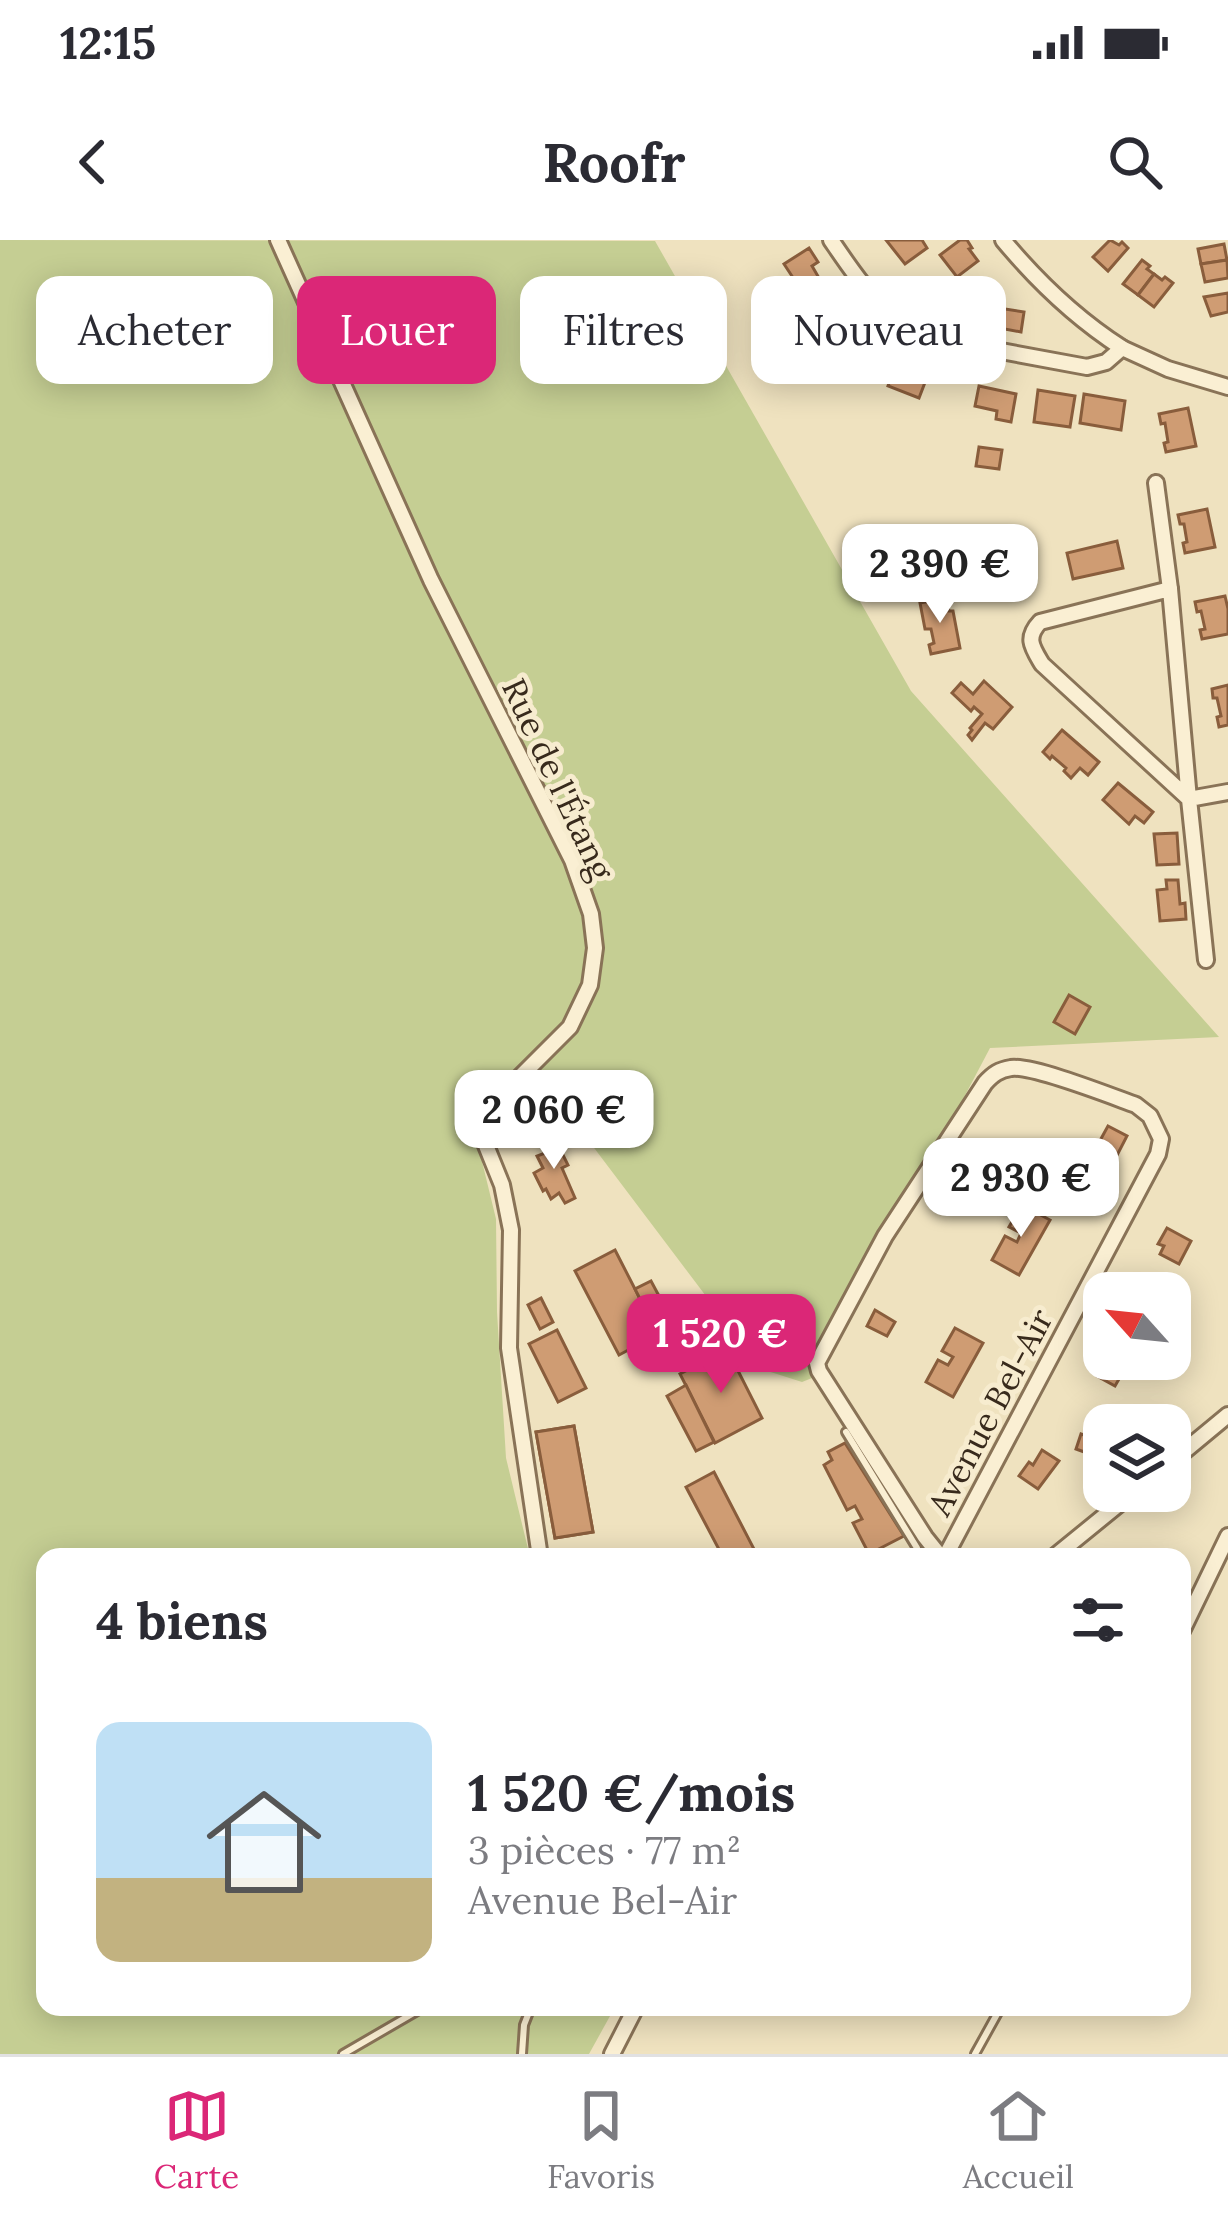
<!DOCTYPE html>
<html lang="fr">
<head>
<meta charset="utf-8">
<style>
	body { margin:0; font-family:Lora,serif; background:#f2f2f3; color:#2b2b33; height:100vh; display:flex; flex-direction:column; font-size:45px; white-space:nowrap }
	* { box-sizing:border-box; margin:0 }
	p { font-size:39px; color:#7c7c81 }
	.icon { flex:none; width:66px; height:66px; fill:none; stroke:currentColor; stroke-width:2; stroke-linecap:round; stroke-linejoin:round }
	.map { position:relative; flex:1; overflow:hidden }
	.drawer { position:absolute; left:36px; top:1308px; width:1155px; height:468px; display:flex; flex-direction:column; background:#fff; border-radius:24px; box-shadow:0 6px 30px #0003 }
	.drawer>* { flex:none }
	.guide { position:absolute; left:36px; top:36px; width:1158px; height:108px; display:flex; gap:24px }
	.needle { width:78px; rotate:297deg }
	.controls { position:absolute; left:1083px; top:1032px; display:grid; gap:24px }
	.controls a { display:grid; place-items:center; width:108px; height:108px; border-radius:24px; background:#fff; box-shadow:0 6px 30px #0003; font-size:60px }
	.price { position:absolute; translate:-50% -102px; padding:0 27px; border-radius:24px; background:#fff; color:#222; font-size:39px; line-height:78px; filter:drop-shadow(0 3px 6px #0008) }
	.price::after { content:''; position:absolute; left:50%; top:72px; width:36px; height:27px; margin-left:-18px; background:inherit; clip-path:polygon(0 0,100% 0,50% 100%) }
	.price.on { background:#db2777; color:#fff }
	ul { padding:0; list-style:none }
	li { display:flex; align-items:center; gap:36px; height:300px; padding:0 60px }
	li+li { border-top:3px solid #e1e1e2 }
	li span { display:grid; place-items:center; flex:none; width:336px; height:240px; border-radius:24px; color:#555 }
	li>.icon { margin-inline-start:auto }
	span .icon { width:144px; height:144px; fill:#fffc; stroke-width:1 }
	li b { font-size:51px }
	h2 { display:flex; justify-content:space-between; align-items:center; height:144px; padding:0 60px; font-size:51px }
	.chip { padding:0 42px; border-radius:24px; background:#fff; box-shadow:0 6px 30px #0003; font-size:42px; line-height:108px }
	.chip.on { background:#db2777; color:#fff }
	.status { display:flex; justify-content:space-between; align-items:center; height:84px; padding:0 60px; background:#fff; direction:ltr }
	.status svg { height:33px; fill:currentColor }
	header { display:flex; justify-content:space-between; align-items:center; height:156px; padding:0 60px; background:#fff; font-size:54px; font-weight:800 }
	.menu { display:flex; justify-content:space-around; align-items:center; height:168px; border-top:3px solid #e1e1e2; background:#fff; font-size:33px; color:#7c7c81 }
	.menu a { display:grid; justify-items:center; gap:6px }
	.menu .on { color:#db2777 }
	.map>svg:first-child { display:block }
	.green { fill:#c5ce93 }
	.building { fill:#cf9c73; stroke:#895d3c; stroke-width:3 }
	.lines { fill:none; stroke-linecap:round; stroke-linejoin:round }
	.service-casing { stroke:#897357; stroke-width:12 }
	.minor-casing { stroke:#897357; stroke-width:20 }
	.service { stroke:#faefd3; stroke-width:6 }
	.minor { stroke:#faefd3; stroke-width:14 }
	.labels { text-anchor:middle; stroke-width:10; stroke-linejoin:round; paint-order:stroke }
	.street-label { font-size:33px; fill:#382a1c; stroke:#f7eccf }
</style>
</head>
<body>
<div class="status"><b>12:15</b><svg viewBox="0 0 49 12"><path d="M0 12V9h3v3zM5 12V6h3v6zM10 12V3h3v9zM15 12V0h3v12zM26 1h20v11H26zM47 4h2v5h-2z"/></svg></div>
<header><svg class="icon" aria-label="back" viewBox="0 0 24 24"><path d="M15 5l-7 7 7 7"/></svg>Roofr<svg class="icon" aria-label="search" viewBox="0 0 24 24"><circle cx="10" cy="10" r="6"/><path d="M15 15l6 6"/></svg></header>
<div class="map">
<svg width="1228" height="1814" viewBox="0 0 1228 1814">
	<rect width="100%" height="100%" fill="#efe2bf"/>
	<!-- green -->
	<path class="green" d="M 0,0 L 655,1 L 911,451 L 1219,797 L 990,808 L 817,1136 L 802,1142 L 761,1129 L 570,876 L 479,909 L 496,979 L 497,1072 L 506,1218 L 530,1317 L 45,1317 L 45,1767 L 615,1767 L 589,1814 L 0,1814 Z"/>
	<!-- building -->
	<g class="building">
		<path d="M 886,0 L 922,0 L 927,8 L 905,24 Z"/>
		<path d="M 960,0 L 967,0 L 972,8 L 969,9 L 978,21 L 957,37 L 940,15 Z"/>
		<path d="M 1110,0 L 1119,5 L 1122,2 L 1128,8 L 1108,31 L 1093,17 Z"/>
		<path d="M 1224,4 L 1227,20 L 1201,24 L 1198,9 Z"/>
		<path d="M 809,8 L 818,22 L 812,26 L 826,50 L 809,62 L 784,24 Z"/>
		<path d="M 1142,20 L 1150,26 L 1147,29 L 1154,34 L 1138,55 L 1123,44 Z"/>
		<path d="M 1227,20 L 1228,38 L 1205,42 L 1201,24 Z"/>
		<path d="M 1154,34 L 1162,40 L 1165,37 L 1173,43 L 1154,67 L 1138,55 Z"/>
		<path d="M 1228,53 L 1228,72 L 1211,76 L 1204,57 Z"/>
		<path d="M 960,54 L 985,58 L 981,85 L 956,80 Z"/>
		<path d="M 992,67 L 1024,72 L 1021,92 L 989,86 Z"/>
		<path d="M 831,69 L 846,91 L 861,94 L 856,118 L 830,114 L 809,85 Z"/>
		<path d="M 881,109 L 901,117 L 899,122 L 929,132 L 919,158 L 888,146 L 892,135 L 874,127 Z"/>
		<path d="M 979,146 L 1016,154 L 1011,182 L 996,179 L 997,171 L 975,166 Z"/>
		<path d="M 1038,150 L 1075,156 L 1070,187 L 1034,182 Z"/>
		<path d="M 1084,154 L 1125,161 L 1121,190 L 1080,183 Z"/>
		<path d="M 1188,168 L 1196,206 L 1166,212 L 1164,203 L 1168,202 L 1165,183 L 1161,184 L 1159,174 Z"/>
		<path d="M 979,207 L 1002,210 L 999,229 L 976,226 Z"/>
		<path d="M 1207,269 L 1215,307 L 1185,313 L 1183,303 L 1187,302 L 1184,284 L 1180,284 L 1178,275 Z"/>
		<path d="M 1117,301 L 1123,328 L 1073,339 L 1067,313 Z"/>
		<path d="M 1012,309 L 1017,333 L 979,341 L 974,316 Z"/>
		<path d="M 1225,356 L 1228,369 L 1228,394 L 1202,399 L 1200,390 L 1205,389 L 1201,371 L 1197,372 L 1195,362 Z"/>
		<path d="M 946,358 L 949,371 L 953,371 L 960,408 L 931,414 L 929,405 L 934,403 L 931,389 L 925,389 L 920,363 Z"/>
		<path d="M 984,441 L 1012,467 L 993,489 L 985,483 L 972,500 L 968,495 L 972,490 L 970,488 L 982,474 L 974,467 L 971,471 L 952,453 L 961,443 L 973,454 Z"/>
		<path d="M 1228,445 L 1228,485 L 1219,487 L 1217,477 L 1221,476 L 1217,458 L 1213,458 L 1212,449 Z"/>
		<path d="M 1062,490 L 1099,522 L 1088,535 L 1080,528 L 1071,538 L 1064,531 L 1066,528 L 1052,516 L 1050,519 L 1043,512 Z"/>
		<path d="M 1118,543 L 1153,572 L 1144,583 L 1135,576 L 1129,584 L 1103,560 Z"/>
		<path d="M 1177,593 L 1179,624 L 1157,625 L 1154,594 Z"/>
		<path d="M 1166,640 L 1178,640 L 1180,664 L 1185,663 L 1186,679 L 1160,681 L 1157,650 L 1167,649 Z"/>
		<path d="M 1069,755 L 1090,767 L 1075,794 L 1054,782 Z"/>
		<path d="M 1108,886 L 1127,896 L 1112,925 L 1092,915 Z"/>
		<path d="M 554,897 L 568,925 L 562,928 L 575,958 L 565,963 L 559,953 L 551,959 L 546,949 L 543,951 L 534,933 L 543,928 L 537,916 L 548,912 L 543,904 Z"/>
		<path d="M 941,948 L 961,958 L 953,973 L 933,963 Z"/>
		<path d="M 1022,965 L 1050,980 L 1019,1035 L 992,1020 L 1005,996 L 1017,1002 L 1021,993 L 1009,987 Z"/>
		<path d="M 1167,988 L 1191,1001 L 1179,1024 L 1160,1014 L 1164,1006 L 1158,1004 Z"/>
		<path d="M 615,1010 L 658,1094 L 619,1115 L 575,1031 Z"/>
		<path d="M 651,1041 L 666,1069 L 649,1077 L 635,1049 Z"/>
		<path d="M 541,1058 L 553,1082 L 540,1089 L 528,1065 Z"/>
		<path d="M 875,1070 L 895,1082 L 887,1096 L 867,1086 Z"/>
		<path d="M 655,1080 L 667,1103 L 637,1119 L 632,1108 L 658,1094 L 651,1082 Z"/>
		<path d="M 955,1088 L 983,1103 L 953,1157 L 926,1142 L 938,1120 L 948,1125 L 953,1117 L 942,1111 Z"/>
		<path d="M 557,1090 L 586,1148 L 558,1162 L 529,1104 Z"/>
		<path d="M 727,1109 L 762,1178 L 715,1203 L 680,1134 Z"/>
		<path d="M 1104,1112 L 1104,1119 L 1117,1119 L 1127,1125 L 1115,1146 L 1097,1136 L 1100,1129 L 1095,1126 Z"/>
		<path d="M 686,1145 L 714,1202 L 696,1211 L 667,1156 Z"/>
		<path d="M 574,1186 L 593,1292 L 555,1298 L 536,1192 Z"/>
		<path d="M 574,1186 L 593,1292 L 555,1298 L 536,1192 Z"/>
		<path d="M 1081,1194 L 1103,1201 L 1098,1217 L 1076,1209 Z"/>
		<path d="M 845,1203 L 904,1296 L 869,1314 L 853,1283 L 862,1279 L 855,1266 L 847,1270 L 824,1225 L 832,1220 L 828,1212 Z"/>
		<path d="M 1042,1210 L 1059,1221 L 1038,1249 L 1019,1236 L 1029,1222 L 1033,1225 Z"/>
		<path d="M 714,1232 L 755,1311 L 743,1317 L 723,1317 L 686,1247 Z"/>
	</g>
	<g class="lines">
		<!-- service casing -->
		<g class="service-casing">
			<g id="service">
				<path d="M 846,1192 L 917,1308 L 916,1317"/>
				<path d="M 343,1814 L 424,1767"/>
				<path d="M 522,1814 L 524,1785 L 531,1767"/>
				<path d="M 975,1814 L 1001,1767"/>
			</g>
		</g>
		<!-- minor casing -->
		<g class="minor-casing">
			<g id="minor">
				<path d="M 278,0 L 431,340 L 572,620 L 591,674 L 595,708 L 590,745 L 570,787 L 504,853 L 487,880 L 485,903 L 502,945 L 511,990 L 509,1108 L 540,1317"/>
				<path d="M 831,0 C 861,44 881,76 931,98 L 1087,127 L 1106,122 L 1122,108 L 1168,129 L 1228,147"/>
				<path d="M 1003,0 C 1037,41 1077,79 1122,108"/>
				<path d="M 1156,243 L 1170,349"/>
				<path d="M 1206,720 L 1189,559 L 1042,424 C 1032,407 1025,398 1040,382 L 1170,349 L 1189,559 L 1228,552"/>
				<path d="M 1170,1223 L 1228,1175"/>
				<path d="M 941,1317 L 925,1297 L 819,1131 L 817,1123 L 885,996 L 985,843 C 993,834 999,830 1011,828 C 1033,825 1111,856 1136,865 L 1150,876 L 1161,899 L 1158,914 L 945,1317"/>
				<path d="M 1054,1317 L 1135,1251"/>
				<path d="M 1182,1391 L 1228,1296"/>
				<path d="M 612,1814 L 636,1767"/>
			</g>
		</g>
		<!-- service -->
		<use href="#service" class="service"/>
		<!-- minor -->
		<use href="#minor" class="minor"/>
	</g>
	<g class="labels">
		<!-- street labels -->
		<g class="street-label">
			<text transform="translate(558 539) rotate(65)" y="12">Rue de l'Étang</text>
			<text transform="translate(990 1172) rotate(-62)" y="12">Avenue Bel-Air</text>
		</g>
	</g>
</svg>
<div class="controls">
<a><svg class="needle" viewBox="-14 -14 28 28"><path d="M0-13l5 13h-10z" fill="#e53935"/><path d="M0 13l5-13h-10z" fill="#7c7c81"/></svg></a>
<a><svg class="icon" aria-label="layers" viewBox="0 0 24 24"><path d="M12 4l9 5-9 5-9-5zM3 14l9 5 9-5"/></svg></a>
</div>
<b class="price" style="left:940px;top:386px">2 390 €</b>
<b class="price" style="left:554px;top:932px">2 060 €</b>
<b class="price" style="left:1021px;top:1000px">2 930 €</b>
<b class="price on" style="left:721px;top:1156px">1 520 €</b>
<div class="guide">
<a class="chip">Acheter</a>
<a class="chip on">Louer</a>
<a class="chip">Filtres</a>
<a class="chip">Nouveau</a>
</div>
<section class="drawer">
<h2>4 biens<svg class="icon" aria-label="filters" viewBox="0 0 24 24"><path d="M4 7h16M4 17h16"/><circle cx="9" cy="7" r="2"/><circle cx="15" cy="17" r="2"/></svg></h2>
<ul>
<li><span style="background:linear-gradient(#bfe0f5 65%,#c2b280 0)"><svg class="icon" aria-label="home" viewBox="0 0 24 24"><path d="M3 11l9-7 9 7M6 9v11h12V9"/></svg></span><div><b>1 520 €/mois</b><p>3 pièces · 77 m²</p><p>Avenue Bel-Air</p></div></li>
</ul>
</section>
</div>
<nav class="menu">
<a class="on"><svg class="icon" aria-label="map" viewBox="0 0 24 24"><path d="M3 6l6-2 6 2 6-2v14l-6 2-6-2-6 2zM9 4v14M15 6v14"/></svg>Carte</a>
<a><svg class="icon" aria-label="saved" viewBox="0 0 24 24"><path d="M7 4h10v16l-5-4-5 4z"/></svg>Favoris</a>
<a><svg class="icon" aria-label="home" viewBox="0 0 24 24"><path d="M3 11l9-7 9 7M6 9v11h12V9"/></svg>Accueil</a>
</nav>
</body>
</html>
